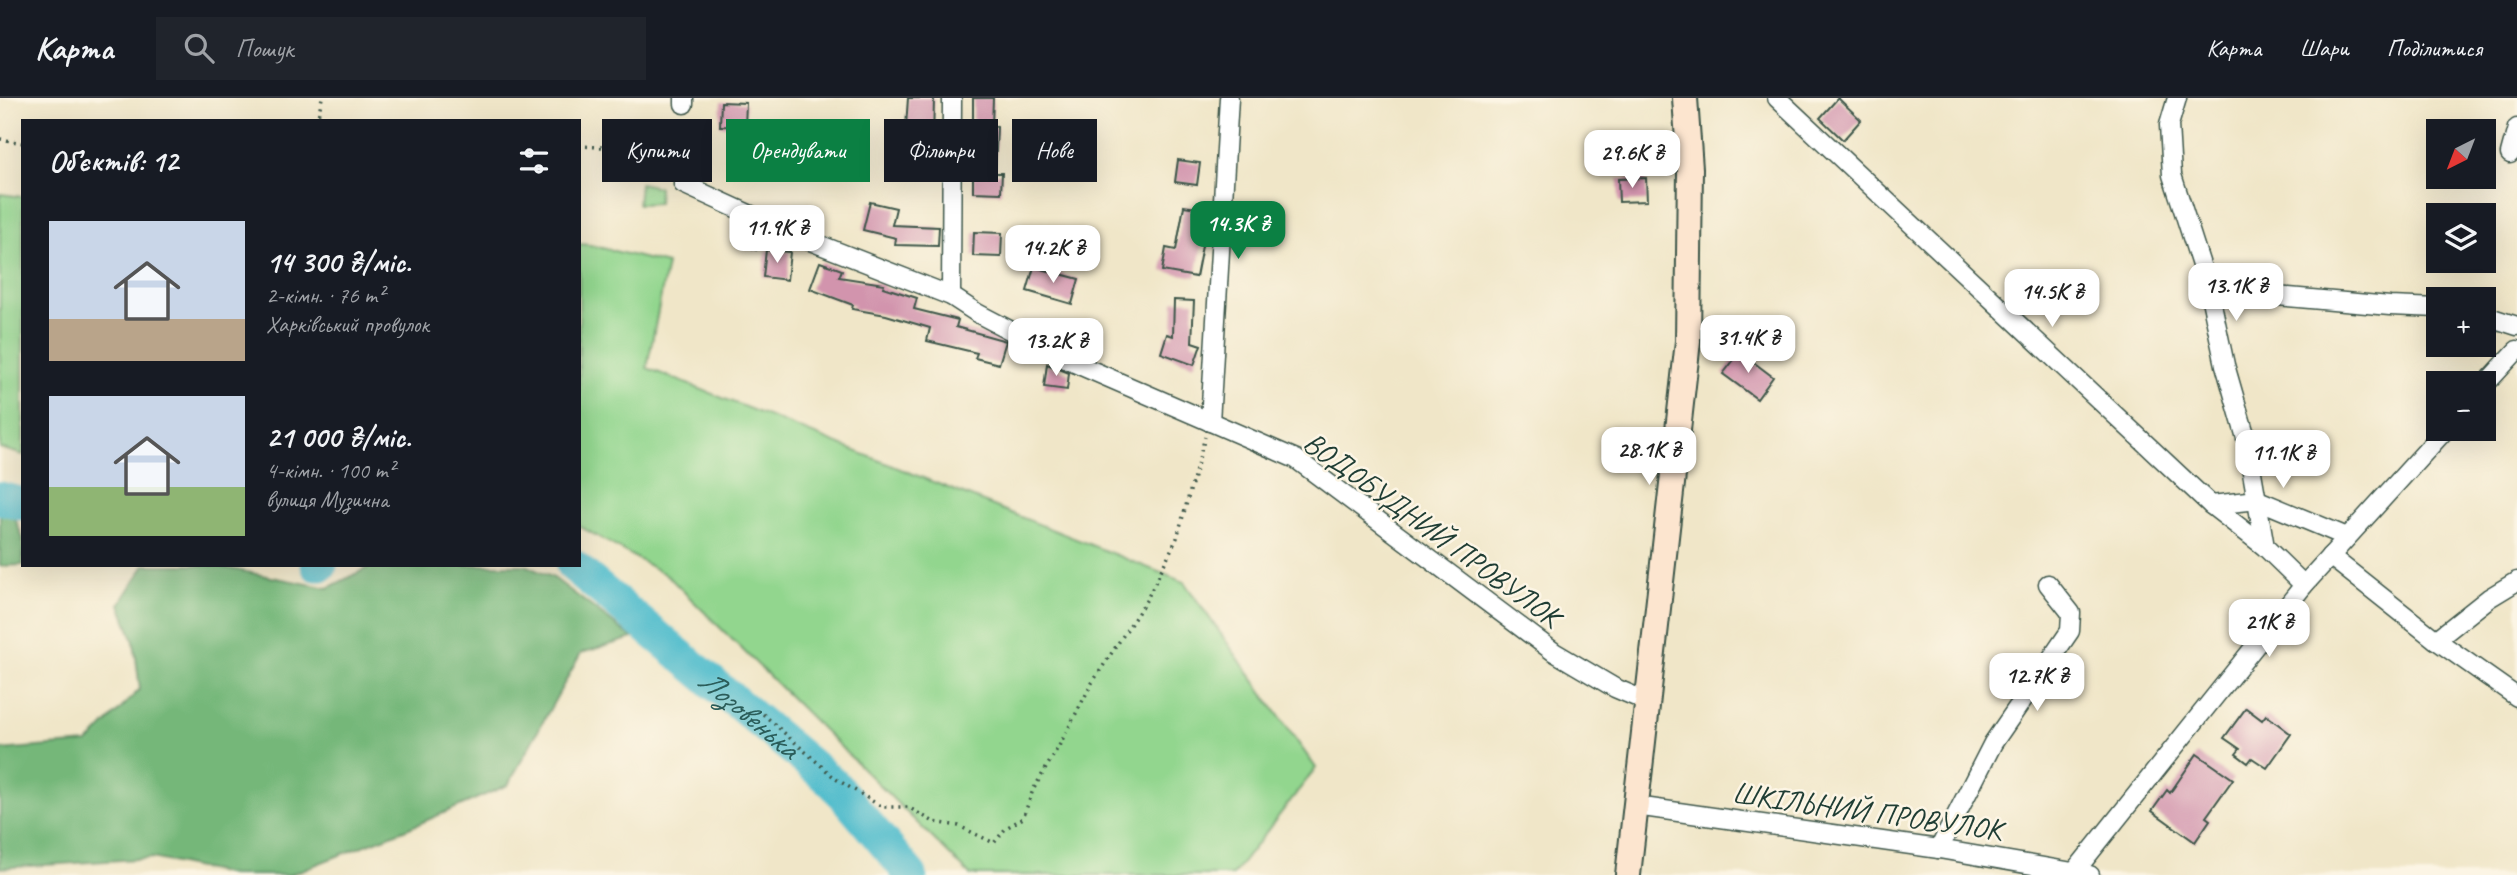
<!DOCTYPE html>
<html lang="uk">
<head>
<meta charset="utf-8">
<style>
	body { margin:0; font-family:Caveat,sans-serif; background:#20242c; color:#f1f3f6; height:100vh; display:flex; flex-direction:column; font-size:26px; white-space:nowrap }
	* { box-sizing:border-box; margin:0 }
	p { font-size:23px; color:#9ea1a6 }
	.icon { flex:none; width:38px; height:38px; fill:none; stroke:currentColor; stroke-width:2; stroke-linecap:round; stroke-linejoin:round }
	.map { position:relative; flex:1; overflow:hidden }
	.drawer { position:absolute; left:21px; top:21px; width:560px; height:448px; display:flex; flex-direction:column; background:#171b24; border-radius:0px; box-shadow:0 7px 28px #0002 }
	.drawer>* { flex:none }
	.hud { position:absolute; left:602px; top:21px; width:665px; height:63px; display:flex; gap:14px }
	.needle { width:46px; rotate:222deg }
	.tools { position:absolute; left:2426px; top:21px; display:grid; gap:14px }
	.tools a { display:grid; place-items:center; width:70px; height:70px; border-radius:0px; background:#171b24; box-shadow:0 7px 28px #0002; font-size:35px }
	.price { position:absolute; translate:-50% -60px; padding:0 16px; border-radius:14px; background:#fff; color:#222; font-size:23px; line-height:46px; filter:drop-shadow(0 2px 4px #0008) }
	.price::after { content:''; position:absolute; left:50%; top:42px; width:21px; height:16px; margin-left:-10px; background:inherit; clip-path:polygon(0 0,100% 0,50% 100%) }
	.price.selected { background:#0b8043; color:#fff }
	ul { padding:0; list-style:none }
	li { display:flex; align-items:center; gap:21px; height:175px; padding:0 28px }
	li span { display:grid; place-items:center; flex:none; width:196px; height:140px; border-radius:0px; color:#555 }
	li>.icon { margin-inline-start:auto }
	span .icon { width:84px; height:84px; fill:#fffc; stroke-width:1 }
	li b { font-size:30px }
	h2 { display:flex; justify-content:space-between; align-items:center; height:84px; padding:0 28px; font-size:30px }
	.chip { padding:0 24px; border-radius:0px; background:#171b24; box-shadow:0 7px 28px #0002; font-size:24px; line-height:63px }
	.chip.selected { background:#0b8043; color:#fff }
	header { display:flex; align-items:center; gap:42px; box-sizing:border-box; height:98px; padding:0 35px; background:#171b24; border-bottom:2px solid #363941 }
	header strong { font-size:33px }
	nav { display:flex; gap:38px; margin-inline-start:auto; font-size:24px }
	.search { width:490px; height:63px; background:#20242c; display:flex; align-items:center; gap:18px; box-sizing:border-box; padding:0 24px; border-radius:0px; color:#9ea1a6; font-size:26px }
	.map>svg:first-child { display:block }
	.green { fill:#92d68e; stroke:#588a61; stroke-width:2 }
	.forest { fill:#75b779; stroke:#4a7a56; stroke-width:2 }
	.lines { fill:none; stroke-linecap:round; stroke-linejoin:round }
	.river { stroke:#50bccc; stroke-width:33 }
	.building { fill:#d294ad }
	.minor-casing { stroke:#3e564a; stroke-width:21 }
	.secondary-casing { stroke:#3e564a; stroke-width:28 }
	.path { stroke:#3e564a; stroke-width:3.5; stroke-dasharray:2 5; stroke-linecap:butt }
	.minor { stroke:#fff; stroke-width:18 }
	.secondary { stroke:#fce5cf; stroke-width:24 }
	.labels { text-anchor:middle; stroke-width:5; stroke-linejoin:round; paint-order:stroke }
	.street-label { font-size:30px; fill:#1f3d34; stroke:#fcf5e5 }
	.water-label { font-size:32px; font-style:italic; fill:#2b5d5a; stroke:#fcf5e5 }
</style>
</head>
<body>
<header>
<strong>Карта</strong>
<div class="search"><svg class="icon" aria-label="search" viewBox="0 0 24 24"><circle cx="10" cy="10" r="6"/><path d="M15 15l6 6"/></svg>Пошук</div>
<nav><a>Карта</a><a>Шари</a><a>Поділитися</a></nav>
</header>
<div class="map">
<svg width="2517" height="777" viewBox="0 0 2517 777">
	<rect width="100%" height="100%" fill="#fcf5e5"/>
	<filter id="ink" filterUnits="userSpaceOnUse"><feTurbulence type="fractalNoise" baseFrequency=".0143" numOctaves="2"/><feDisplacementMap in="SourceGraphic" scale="14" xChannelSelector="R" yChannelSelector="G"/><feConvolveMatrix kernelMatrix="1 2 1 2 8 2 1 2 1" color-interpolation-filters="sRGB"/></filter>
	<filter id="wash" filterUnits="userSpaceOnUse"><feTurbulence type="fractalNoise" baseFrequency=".00686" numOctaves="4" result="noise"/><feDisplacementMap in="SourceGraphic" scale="28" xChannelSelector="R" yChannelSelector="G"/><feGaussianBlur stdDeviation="1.57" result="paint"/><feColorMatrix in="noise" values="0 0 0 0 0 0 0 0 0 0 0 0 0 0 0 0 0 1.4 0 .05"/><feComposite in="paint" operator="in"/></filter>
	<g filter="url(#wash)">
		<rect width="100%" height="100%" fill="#f0e6c8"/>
		<!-- green -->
		<g class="green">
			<path d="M 640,85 L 659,89 L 658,105 L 638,106 Z"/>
			<path d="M 0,96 L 23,99 L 23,357 L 0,350 Z"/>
			<path d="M 579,146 L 590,147 L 667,166 L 647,270 L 1184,484 L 1316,670 L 1235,774 L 1232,777 L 970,777 L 668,478 L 579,428 Z"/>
		</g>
		<!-- forest -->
		<g class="forest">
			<path d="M 0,410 L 13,415 L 23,441 L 23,467 L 0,468 Z"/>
			<path d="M 145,467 L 211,467 L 328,490 L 373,467 L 525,467 L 554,480 L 633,540 L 581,555 L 508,687 L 409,730 L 289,777 L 231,777 L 152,760 L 0,770 L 0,652 L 88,645 L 140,591 L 134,544 L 120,506 Z"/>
		</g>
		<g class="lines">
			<!-- river -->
			<g class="river">
				<path d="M 0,400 L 23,406"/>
				<path d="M 317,467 L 321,467"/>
				<path id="s1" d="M 572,467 L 834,686 L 911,777"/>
			</g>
		</g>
		<g id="blocks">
			<!-- building -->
			<g class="building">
				<path d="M 908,0 L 934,0 L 933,44 L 905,43 Z"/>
				<path d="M 973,0 L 993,0 L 992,28 L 997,29 L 995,75 L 1002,75 L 1001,95 L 973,94 Z"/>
				<path d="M 1838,0 L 1861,22 L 1843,42 L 1820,20 Z"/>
				<path d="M 721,4 L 746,5 L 745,29 L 720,28 Z"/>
				<path d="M 1178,62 L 1200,65 L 1197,87 L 1175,84 Z"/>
				<path d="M 1646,80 L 1647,103 L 1619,104 L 1618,81 Z"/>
				<path d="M 870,104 L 896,110 L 892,127 L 939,129 L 938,148 L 895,147 L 896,140 L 863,132 Z"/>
				<path d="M 1184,108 L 1209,112 L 1196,179 L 1162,173 L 1166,150 L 1176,152 Z"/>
				<path d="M 740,125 L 762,135 L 756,152 L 734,144 Z"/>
				<path d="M 974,134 L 1002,135 L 1001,159 L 973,158 Z"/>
				<path d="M 766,152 L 790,154 L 787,182 L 763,179 Z"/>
				<path d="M 820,164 L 842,172 L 839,179 L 884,186 L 883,189 L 917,200 L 914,211 L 958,222 L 956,229 L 1006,243 L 999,266 L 975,260 L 977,255 L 927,243 L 930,230 L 886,217 L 852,211 L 853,207 L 810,191 Z"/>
				<path d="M 1034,169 L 1079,181 L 1072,206 L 1027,193 Z"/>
				<path d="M 1174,202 L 1194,203 L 1192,244 L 1201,247 L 1194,267 L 1161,255 L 1167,236 L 1173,238 Z"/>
				<path d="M 1740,254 L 1773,279 L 1757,301 L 1723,276 Z"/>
				<path d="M 1047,266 L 1069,275 L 1067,292 L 1044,289 Z"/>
				<path d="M 2246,610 L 2262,622 L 2266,617 L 2291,636 L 2267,670 L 2252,660 L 2248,665 L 2236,656 L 2240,651 L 2224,640 Z"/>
				<path d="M 2197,656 L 2233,681 L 2206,719 L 2210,722 L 2195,744 L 2152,713 L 2167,692 L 2170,695 Z"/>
			</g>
		</g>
	</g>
	<g filter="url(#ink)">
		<use href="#blocks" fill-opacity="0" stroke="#3e564a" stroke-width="2"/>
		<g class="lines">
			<!-- minor casing -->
			<g class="minor-casing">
				<g id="minor">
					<path d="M 684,0 L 684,6"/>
					<path d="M 1777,0 L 2211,407 L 2265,449 L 2304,487"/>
					<path d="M 2177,0 L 2169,27 L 2172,77 L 2209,192 L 2225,267 L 2246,340 L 2265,449"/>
					<path d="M 2510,56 L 2517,30"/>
					<path d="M 683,86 L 795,137 L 951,198 L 977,215 L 1063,260 L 1296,361 L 1554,554 L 1615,590 L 1648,604"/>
					<path d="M 2209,192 L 2390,208 L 2438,210"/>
					<path d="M 951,198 L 952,0"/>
					<path d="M 2483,217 L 2517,228"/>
					<path d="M 2483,289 L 2517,252"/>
					<path d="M 1210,324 L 1229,0"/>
					<path d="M 2211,407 L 2258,402 L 2347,439"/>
					<path d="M 2330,458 L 2436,542 L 2517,599"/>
					<path d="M 2436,542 L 2489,500 L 2517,483"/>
					<path d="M 1636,708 L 1939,751 L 2090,777"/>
					<path d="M 1939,751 L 1993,645 L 2070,533 L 2071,515 L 2048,486"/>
					<path d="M 2072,777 L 2304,487 L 2446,331"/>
				</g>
			</g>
			<!-- secondary casing -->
			<g class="secondary-casing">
				<path id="secondary" d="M 1628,777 L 1688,243 L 1690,71 L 1685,0"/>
			</g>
			<!-- path -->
			<g class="path">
				<path d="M 317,23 L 322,0"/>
				<path d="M 0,41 L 23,45"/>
				<path d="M 579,48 L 601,49 L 680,68"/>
				<path d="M 683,70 L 684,22"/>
				<path d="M 763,616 L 836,681 L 882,709 L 908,709 L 934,724 L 959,728 L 994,745 L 1006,730 L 1023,720 L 1033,692 L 1059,648 L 1092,585 L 1147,501 L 1177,440 L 1205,339"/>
			</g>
			<!-- minor -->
			<use href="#minor" class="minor"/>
			<!-- secondary -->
			<use href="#secondary" class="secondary"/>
		</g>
	</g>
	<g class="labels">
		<!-- street labels -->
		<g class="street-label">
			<text transform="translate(1432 431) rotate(36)" y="10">ВОДОБУДНИЙ ПРОВУЛОК</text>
			<text transform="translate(1867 713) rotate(8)" y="10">ШКІЛЬНИЙ ПРОВУЛОК</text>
		</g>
		<!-- water labels -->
		<g class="water-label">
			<text dy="11" stroke="none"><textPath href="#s1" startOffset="231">Лозовенька</textPath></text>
		</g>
	</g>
</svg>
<div class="tools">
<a><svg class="needle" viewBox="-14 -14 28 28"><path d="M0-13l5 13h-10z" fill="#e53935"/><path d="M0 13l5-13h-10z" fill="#9ea1a6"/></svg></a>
<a><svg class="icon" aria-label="layers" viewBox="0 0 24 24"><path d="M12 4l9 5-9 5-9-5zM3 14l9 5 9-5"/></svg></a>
<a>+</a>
<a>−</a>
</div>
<b class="price" style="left:1632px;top:92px">29.6K ₴</b>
<b class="price selected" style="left:1238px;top:163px">14.3K ₴</b>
<b class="price" style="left:777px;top:167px">11.9K ₴</b>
<b class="price" style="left:1053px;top:187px">14.2K ₴</b>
<b class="price" style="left:2236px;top:225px">13.1K ₴</b>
<b class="price" style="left:2052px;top:231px">14.5K ₴</b>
<b class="price" style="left:1748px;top:277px">31.4K ₴</b>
<b class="price" style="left:1056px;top:280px">13.2K ₴</b>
<b class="price" style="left:1649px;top:389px">28.1K ₴</b>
<b class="price" style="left:2283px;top:392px">11.1K ₴</b>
<b class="price" style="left:2269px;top:561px">21K ₴</b>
<b class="price" style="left:2037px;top:615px">12.7K ₴</b>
<div class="hud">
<a class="chip">Купити</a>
<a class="chip selected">Орендувати</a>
<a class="chip">Фільтри</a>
<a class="chip">Нове</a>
</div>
<section class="drawer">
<h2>Об’єктів: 12<svg class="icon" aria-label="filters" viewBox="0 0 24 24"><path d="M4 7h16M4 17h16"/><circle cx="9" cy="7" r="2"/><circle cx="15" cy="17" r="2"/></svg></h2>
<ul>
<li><span style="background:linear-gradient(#c9d6e8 70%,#b9a48a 0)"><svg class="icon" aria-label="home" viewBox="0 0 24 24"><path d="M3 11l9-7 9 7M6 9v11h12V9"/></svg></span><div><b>14 300 ₴/міс.</b><p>2-кімн. · 76 m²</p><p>Харківський провулок</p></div></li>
<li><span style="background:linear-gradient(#c9d6e8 65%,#8fb573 0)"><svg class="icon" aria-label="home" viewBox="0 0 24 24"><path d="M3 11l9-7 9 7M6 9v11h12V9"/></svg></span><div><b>21 000 ₴/міс.</b><p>4-кімн. · 100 m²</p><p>вулиця Музична</p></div></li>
</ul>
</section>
</div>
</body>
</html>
